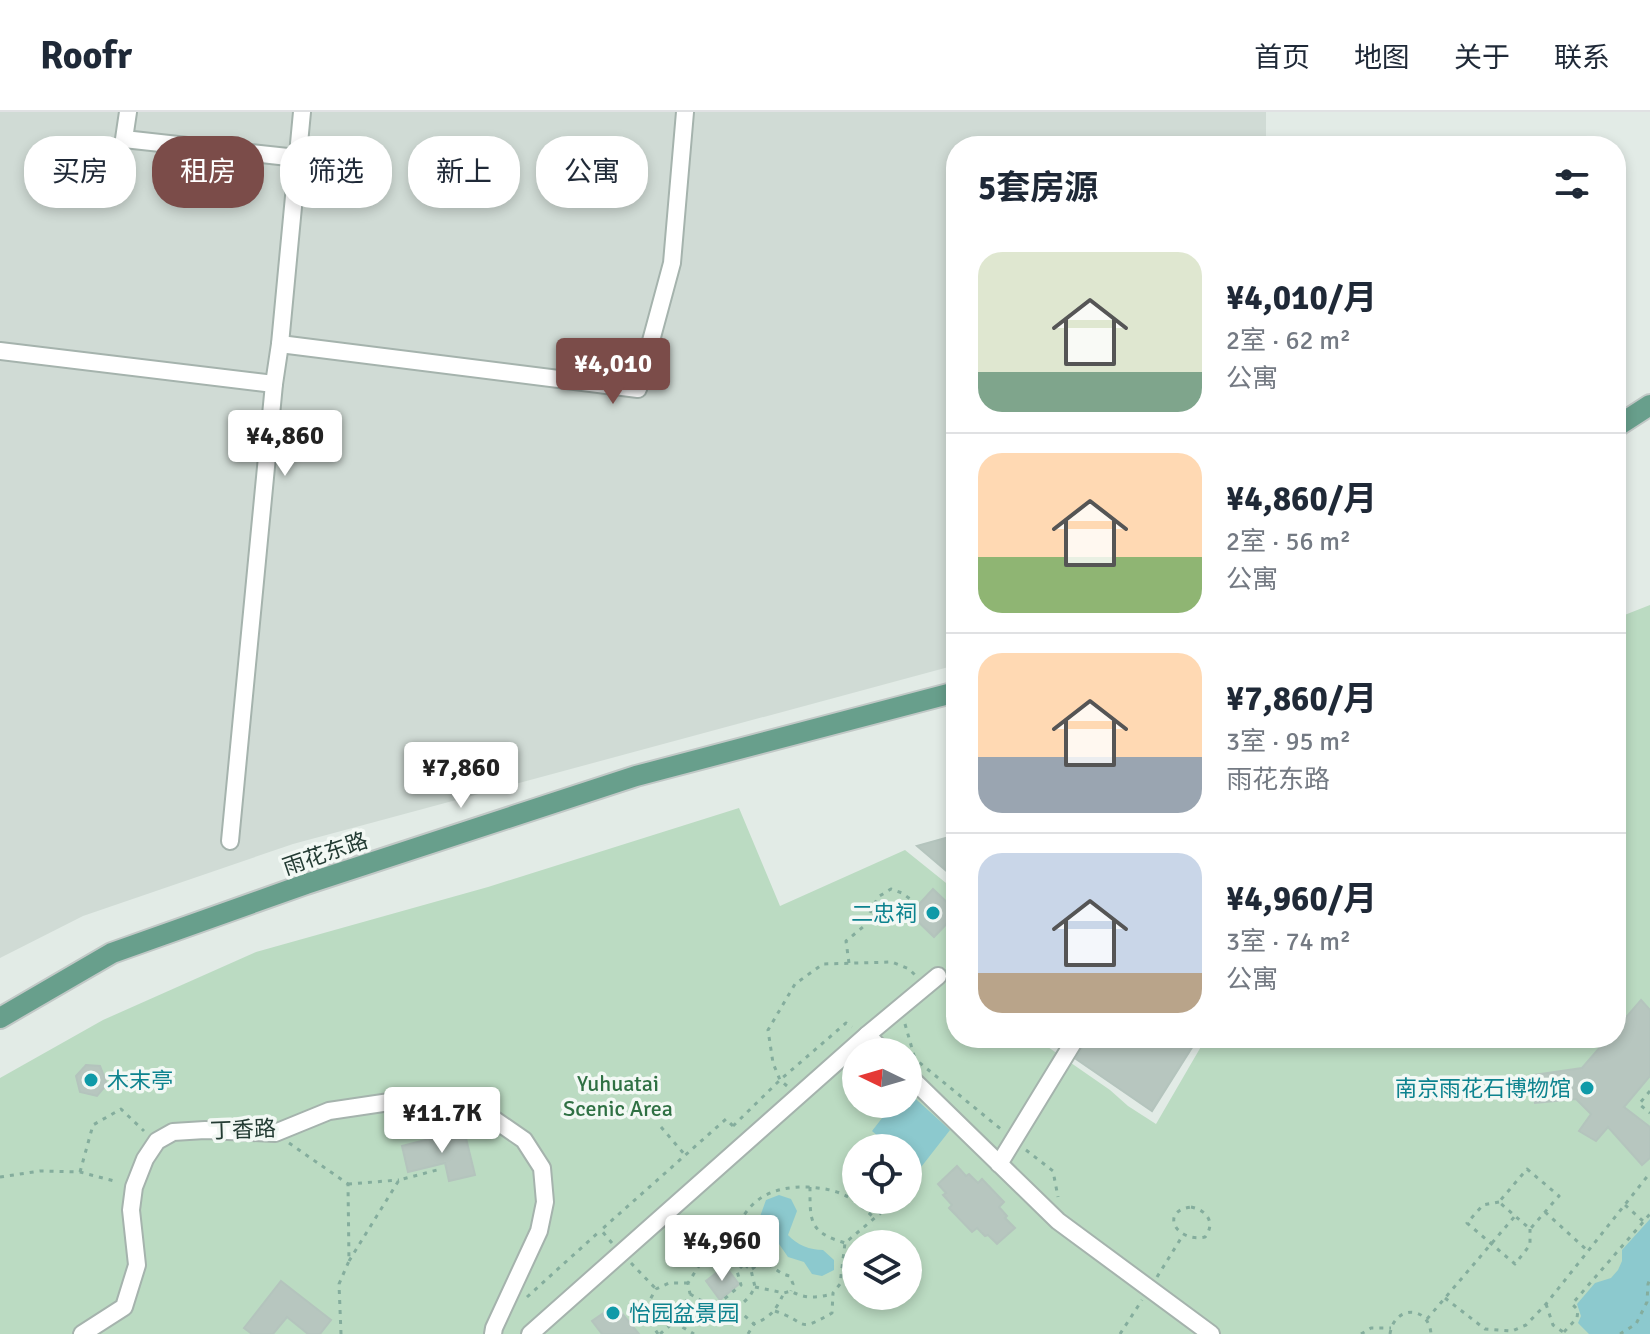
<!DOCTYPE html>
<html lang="zh">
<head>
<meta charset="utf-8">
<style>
	body { margin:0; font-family:Signika,"Noto Sans SC",sans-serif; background:#f6f6f7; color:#1f2937; height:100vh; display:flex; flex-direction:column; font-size:30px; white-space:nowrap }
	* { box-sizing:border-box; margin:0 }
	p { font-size:26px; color:#747a83 }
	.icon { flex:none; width:44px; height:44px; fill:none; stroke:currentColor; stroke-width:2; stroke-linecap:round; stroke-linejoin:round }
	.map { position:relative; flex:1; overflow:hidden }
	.drawer { position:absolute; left:946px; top:24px; width:680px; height:912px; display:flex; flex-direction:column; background:#fff; border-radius:32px; box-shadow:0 4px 12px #0003 }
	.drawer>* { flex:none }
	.guide { position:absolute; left:24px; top:24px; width:760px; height:72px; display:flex; gap:16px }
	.needle { width:52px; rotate:275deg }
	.controls { position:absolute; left:842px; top:926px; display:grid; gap:16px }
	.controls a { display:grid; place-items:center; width:80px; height:80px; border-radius:50%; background:#fff; box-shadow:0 4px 12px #0003; font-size:40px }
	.price { position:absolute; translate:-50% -68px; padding:0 18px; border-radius:8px; background:#fff; color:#222; font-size:26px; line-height:52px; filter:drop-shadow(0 2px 4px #0008) }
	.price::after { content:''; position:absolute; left:50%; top:48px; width:24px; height:18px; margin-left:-12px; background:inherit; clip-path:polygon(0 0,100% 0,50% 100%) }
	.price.current { background:#7b4c49; color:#fff }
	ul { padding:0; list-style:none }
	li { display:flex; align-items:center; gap:24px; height:200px; padding:0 32px }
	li+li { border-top:2px solid #e0e1e3 }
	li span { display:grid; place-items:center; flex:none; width:224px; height:160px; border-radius:24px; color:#555 }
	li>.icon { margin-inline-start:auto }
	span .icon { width:96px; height:96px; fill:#fffc; stroke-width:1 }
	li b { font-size:34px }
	h2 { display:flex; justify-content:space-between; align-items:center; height:96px; padding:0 32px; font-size:34px }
	.tag { padding:0 28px; border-radius:32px; background:#fff; box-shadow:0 4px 12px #0003; font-size:28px; line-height:72px }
	.tag.current { background:#7b4c49; color:#fff }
	header { display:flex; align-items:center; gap:48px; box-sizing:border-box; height:112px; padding:0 40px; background:#fff; border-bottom:2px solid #e0e1e3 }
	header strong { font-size:38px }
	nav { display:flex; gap:44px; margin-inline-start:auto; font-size:28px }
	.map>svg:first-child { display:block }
	.built { fill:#d0dbd5 }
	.green { fill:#bbdbc2; fill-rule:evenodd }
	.water { fill:#8cc9ce }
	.building { fill:#b7c6bf; stroke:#b4c4bd; stroke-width:2 }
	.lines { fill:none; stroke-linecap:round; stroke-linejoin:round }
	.minor-casing { stroke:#a5b3ad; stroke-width:20 }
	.major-casing { stroke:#c1c8c6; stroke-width:24 }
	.path { stroke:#84ad9d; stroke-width:3; stroke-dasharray:4 6; stroke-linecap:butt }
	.minor { stroke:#fff; stroke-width:16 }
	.major { stroke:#689f8c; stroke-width:20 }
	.culture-dot { fill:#0f9aa8; stroke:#f2f8f4; stroke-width:3 }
	.labels { text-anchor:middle; stroke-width:7; stroke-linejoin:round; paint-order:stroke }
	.street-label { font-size:22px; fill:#233b33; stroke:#f2f8f4 }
	.culture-label { font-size:22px; fill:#0d838f; stroke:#f2f8f4; text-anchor:end }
	.park-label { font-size:22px; fill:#2f7043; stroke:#f2f8f4 }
</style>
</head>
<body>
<header>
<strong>Roofr</strong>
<nav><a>首页</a><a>地图</a><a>关于</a><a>联系</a></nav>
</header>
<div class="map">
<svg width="1650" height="1222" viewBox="0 0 1650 1222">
	<rect width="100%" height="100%" fill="#e2ebe6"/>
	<!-- built -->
	<path class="built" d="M 0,0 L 1266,0 L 1266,26 L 1256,34 L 956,34 L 956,553 L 293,732 L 83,804 L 0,846 Z"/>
	<!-- green -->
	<path class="green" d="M 1650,493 L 1650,1222 L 0,1222 L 0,966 L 103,908 L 256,840 L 488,775 L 739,696 L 780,794 L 905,738 L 956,779 L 956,926 L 1035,926 L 1110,978 L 1128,994 L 1156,1012 L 1206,926 L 1616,926 L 1616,515 L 1622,504 ZM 856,940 L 908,940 L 908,992 L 856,992 ZM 856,1036 L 908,1036 L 908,1088 L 856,1088 ZM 856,1132 L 908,1132 L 908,1184 L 856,1184 Z"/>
	<!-- water -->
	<g class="water">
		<path d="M 908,980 L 950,1018 L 918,1059 L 908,1050 L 908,1036 L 892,1036 L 872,1019 L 893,992 L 908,992 Z"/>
		<path d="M 779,1083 L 791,1087 L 797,1099 L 788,1123 C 797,1133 810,1138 823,1138 L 834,1148 L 834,1158 L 822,1164 L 812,1162 L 804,1150 L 788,1145 L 779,1132 L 770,1130 L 768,1123 L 757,1113 L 766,1088 Z"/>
		<path d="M 1650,1107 L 1650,1222 L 1589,1222 L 1578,1211 L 1581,1204 L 1577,1192 L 1595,1171 L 1611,1166 L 1618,1158 L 1622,1149 L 1622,1138 Z"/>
	</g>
	<!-- building -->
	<g class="building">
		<path d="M 956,723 L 956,767 L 917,734 Z"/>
		<path d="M 933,777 L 956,799 L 956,802 L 934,825 L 910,802 Z"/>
		<path d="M 1641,888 L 1650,898 L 1650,964 L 1624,995 L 1650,1015 L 1650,1046 L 1642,1053 L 1608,1015 L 1596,1029 L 1579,1019 L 1591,1002 L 1576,987 L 1535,991 L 1533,963 L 1582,956 L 1608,926 L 1616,926 L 1616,917 Z"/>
		<path d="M 1087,926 L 1198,926 L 1152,999 L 1076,947 Z"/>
		<path d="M 86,953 L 100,954 L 107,972 L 97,984 L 80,980 L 76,964 Z"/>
		<path d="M 464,1018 L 475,1063 L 449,1069 L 445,1051 L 408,1060 L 402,1034 Z"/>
		<path d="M 957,1054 L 966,1064 L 969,1062 L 978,1071 L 982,1067 L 1004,1090 L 999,1095 L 1007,1104 L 1005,1106 L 1015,1116 L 997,1132 L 988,1123 L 985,1124 L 977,1116 L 972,1120 L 949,1096 L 952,1093 L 943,1083 L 946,1081 L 938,1072 Z"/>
		<path d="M 725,1154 L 739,1172 L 720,1188 L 706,1169 Z"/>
		<path d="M 281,1169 L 331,1208 L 320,1222 L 308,1222 L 287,1205 L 273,1222 L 252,1222 L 244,1216 Z"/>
		<path d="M 615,1193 L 639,1222 L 602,1222 L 592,1209 Z"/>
	</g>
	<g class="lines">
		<!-- minor casing -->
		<g class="minor-casing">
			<g id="minor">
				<path d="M 128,0 L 124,27 L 297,46"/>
				<path d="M 280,232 L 638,277 L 672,151 L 685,0"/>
				<path d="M 0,239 L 274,272"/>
				<path d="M 230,729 L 274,272 L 280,232 L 302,0"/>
				<path d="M 867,923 L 938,864"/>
				<path d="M 908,963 L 1058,1109 L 1211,1222"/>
				<path d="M 999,1052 L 1076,926"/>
				<path d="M 82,1222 L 124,1195 L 137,1153 L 131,1098 L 134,1075 L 145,1047 L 157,1029 L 173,1020 L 205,1018 L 275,1021 L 329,999 L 403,988 L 456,995 L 495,1008 L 524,1028 L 542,1056 L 545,1090 L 539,1119 L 494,1216 L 493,1222"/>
				<path d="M 530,1222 L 867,923 L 884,940"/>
			</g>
		</g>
		<!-- major casing -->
		<g class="major-casing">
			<g id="major">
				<path d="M 1616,315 L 1650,293"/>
				<path d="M 0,906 L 112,841 L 306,772 L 636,664 L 956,580"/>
			</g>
		</g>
		<!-- path -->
		<g class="path">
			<path d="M 849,851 L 846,829 L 863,815 L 878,785 L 891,777 L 902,781 L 913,789"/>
			<path d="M 905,912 L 915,947"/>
			<path d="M 912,950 L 915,947 L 1002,1018"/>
			<path d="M 787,974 L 780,968 L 773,951 L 768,918 L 795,872 L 823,852 L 892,850 L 909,857 L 915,863"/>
			<path d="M 1650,979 L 1639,992 L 1650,1001"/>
			<path d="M 733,1014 L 780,968 L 846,911 L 852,915"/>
			<path d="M 661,1015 L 685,1043"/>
			<path d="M 289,1031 L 348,1072 L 349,1149 L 339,1172 L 341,1222"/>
			<path d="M 1026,1038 L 1053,1059 L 1058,1085"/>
			<path d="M 1527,1057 L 1559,1084 L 1530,1117 L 1499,1090 Z"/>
			<path d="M 80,1060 L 93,1013 L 121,997 L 144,1019"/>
			<path d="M 0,1065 L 40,1059 L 80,1060 L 118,1070"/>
			<path d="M 348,1072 L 399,1068"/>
			<path d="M 810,1075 C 810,1110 809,1120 845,1131"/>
			<path d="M 908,1078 L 914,1074"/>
			<path d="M 1499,1090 L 1483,1093 L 1467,1111 L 1515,1152 L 1530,1133 L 1530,1117"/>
			<path d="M 1625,1093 L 1643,1109"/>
			<path d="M 1191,1095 C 1207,1098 1216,1111 1205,1125 C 1176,1131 1159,1099 1191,1095 Z"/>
			<path d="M 1545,1100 L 1588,1139"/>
			<path d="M 612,1131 L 601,1118 L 726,1007 L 737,1018"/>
			<path d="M 738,1140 L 750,1138 L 755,1143 L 758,1151"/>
			<path d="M 349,1149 L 399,1068 L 437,1058"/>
			<path d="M 631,1151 L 656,1177"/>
			<path d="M 752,1157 L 763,1149 C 773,1154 779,1162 790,1164 L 793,1172 L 791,1179"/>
			<path d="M 1157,1165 L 1183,1123"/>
			<path d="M 755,1175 L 784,1181 L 791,1179 C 804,1187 817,1186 832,1182"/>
			<path d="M 690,1182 L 700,1188 L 717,1193 L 737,1197 L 754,1212 C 772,1204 775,1199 784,1181"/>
			<path d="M 527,1185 L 601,1118"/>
			<path d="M 1445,1186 L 1485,1217 L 1512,1219 L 1526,1213 L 1546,1192 L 1650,1061"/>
			<path d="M 1546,1192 L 1553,1213 L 1566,1222"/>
			<path d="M 717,1193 L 741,1173 L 737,1159 L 744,1152"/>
			<path d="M 737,1197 L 750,1184 L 755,1175 L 751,1158 L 744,1152 L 733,1128 C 744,1090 768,1074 808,1075 C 822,1076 837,1078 850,1086 C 859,1091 867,1099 874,1106"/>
			<path d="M 775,1199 C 809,1210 795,1222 832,1201 L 833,1181 L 840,1172 L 845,1131 L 896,1088"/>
			<path d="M 1427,1207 L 1515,1104"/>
			<path d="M 674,1210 L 694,1222"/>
			<path d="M 1564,1220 L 1577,1206 L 1578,1198 L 1572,1192 L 1650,1102"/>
			<path d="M 658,1222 L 647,1205 L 647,1193 L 656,1177 L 669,1171 L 688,1171"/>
			<path d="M 660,1222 L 674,1210 L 690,1182 L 688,1171 L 704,1146 L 721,1137 L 732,1129"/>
			<path d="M 748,1222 L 754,1212"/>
			<path d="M 1120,1222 L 1142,1188"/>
			<path d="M 1361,1222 L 1371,1216 L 1391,1216"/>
			<path d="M 1390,1222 C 1394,1193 1429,1193 1431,1222"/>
			<path d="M 1620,1222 L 1636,1212 L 1647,1190 L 1648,1172 L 1650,1167"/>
		</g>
		<!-- minor -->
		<use href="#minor" class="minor"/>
		<!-- major -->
		<use href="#major" class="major"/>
	</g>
	<!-- markers -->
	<g class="culture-dot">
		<circle cx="933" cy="801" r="8"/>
		<circle cx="91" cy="968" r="8"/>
		<circle cx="1587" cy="976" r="8"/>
		<circle cx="613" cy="1201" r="8"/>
	</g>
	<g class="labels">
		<!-- street labels -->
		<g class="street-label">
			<text transform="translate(325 741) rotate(-19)" y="8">雨花东路</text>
			<text transform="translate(243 1017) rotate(-2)" y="8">丁香路</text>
		</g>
		<!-- culture labels -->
		<g class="culture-label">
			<text x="917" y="809">二忠祠</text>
			<text x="107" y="976" text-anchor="start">木末亭</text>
			<text x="1571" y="984">南京雨花石博物馆</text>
			<text x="629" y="1209" text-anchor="start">怡园盆景园</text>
		</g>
		<!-- park labels -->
		<g class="park-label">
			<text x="618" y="979">Yuhuatai<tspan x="618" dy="25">Scenic Area</tspan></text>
		</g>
	</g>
</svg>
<div class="controls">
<a><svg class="needle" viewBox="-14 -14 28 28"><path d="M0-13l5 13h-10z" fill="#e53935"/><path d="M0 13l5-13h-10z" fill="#747a83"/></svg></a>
<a><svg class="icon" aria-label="locate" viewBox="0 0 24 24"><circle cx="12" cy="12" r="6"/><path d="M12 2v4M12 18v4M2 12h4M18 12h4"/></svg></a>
<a><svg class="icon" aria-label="layers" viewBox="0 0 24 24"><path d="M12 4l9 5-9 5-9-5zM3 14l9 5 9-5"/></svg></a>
</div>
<b class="price current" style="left:613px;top:294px">¥4,010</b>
<b class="price" style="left:285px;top:366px">¥4,860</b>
<b class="price" style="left:461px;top:698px">¥7,860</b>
<b class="price" style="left:442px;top:1043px">¥11.7K</b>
<b class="price" style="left:722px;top:1171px">¥4,960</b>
<div class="guide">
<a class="tag">买房</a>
<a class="tag current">租房</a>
<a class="tag">筛选</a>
<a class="tag">新上</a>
<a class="tag">公寓</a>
</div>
<section class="drawer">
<h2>5套房源<svg class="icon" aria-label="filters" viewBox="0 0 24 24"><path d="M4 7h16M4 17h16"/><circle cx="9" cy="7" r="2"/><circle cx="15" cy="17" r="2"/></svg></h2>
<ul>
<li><span style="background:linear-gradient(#dfe7d0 75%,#7fa58c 0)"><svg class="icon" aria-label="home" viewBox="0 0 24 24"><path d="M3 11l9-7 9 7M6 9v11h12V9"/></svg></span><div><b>¥4,010/月</b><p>2室 · 62 m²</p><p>公寓</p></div></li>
<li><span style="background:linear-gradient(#ffd9b3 65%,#8fb573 0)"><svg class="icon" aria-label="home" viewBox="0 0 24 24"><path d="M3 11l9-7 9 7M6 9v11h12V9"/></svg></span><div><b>¥4,860/月</b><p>2室 · 56 m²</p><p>公寓</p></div></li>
<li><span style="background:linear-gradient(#ffd9b3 65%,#9aa5b1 0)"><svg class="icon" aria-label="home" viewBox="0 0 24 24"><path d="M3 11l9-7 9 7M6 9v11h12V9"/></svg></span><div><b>¥7,860/月</b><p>3室 · 95 m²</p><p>雨花东路</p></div></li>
<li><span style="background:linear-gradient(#c9d6e8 75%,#b9a48a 0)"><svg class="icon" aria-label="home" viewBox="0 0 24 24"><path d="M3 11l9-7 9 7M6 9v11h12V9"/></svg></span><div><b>¥4,960/月</b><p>3室 · 74 m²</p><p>公寓</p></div></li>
</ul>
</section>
</div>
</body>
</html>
